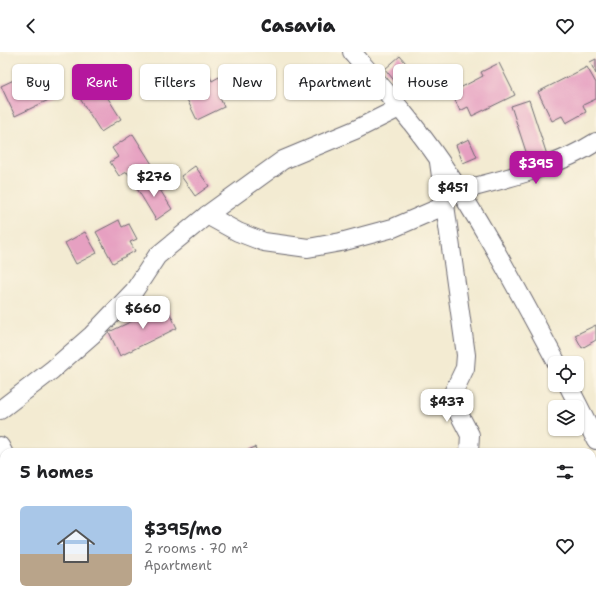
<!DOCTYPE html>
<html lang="en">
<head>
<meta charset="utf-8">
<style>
	body { margin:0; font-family:"Shantell Sans",sans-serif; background:#f6f6f6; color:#202124; height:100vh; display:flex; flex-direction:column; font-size:15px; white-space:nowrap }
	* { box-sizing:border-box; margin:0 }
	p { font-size:13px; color:#757577 }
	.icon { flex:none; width:22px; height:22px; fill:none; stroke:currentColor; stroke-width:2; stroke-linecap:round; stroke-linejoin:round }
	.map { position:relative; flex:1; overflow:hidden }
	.sheet { position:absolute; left:0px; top:396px; width:596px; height:156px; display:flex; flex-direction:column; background:#fff; border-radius:12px 12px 0 0; box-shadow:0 1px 3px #0004 }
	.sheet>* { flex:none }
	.hud { position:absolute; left:12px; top:12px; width:572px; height:36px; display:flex; gap:8px }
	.controls { position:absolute; left:548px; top:304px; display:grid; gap:8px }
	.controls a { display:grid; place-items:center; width:36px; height:36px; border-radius:6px; background:#fff; box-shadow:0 1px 3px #0004; font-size:20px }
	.price { position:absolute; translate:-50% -34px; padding:0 9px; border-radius:8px; background:#fff; color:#222; font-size:13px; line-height:26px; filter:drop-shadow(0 1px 2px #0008) }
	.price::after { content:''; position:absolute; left:50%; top:24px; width:12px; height:9px; margin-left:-6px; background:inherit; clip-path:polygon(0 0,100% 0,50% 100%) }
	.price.active { background:#b5179e; color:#fff }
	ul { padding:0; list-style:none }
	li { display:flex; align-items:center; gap:12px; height:100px; padding:0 20px }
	li span { display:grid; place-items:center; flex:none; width:112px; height:80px; border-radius:6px; color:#555 }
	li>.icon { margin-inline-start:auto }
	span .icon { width:48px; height:48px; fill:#fffc; stroke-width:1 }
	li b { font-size:17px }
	h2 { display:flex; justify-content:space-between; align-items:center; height:48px; padding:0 20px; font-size:17px }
	.chip { padding:0 14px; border-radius:6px; background:#fff; box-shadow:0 1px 3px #0004; font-size:14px; line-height:36px }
	.chip.active { background:#b5179e; color:#fff }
	header { display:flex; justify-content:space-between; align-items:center; height:52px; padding:0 20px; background:#fff; font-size:18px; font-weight:800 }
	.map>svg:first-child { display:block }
	.building { fill:#e6a0c1 }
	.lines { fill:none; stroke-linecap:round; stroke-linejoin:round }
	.minor-casing { stroke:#6b6870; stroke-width:20 }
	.minor { stroke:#fff; stroke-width:18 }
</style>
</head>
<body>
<header><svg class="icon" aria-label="back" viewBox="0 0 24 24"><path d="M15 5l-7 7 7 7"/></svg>Casavia<svg class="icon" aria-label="heart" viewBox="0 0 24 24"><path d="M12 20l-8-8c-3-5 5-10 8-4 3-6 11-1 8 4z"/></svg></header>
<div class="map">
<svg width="596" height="552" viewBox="0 0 596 552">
	<rect width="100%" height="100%" fill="#fcf5e5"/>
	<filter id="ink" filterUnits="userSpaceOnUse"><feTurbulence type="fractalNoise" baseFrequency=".025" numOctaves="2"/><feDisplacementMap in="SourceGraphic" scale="8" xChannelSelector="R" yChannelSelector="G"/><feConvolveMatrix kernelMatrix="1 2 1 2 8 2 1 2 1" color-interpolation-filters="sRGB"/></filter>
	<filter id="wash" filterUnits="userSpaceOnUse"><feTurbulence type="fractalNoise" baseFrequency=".012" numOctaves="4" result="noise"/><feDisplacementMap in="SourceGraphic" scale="16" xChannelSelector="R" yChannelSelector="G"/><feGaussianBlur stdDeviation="0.9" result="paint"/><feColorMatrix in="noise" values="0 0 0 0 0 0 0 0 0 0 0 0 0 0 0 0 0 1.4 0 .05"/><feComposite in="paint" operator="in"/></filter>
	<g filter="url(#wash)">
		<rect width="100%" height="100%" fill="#f3ebd2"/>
		<g id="blocks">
			<!-- building -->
			<g class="building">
				<path d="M 400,4 L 420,28 L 404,41 L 385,17 Z"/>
				<path d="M 596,7 L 596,22 L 590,10 Z"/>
				<path d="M 499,11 L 515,43 L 472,64 L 468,55 L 460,59 L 454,46 L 461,42 L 458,37 L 483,24 L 481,20 Z"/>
				<path d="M 587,15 L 596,31 L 596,47 L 583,53 L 586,60 L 566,71 L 562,64 L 552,69 L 538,40 Z"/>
				<path d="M 37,17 L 41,25 L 46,22 L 50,31 L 52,30 L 59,43 L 15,64 L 1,34 Z"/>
				<path d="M 207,19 L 212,29 L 219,25 L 228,42 L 220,46 L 224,55 L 197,68 L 180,33 Z"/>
				<path d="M 99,32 L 121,67 L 101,80 L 79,45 Z"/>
				<path d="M 529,48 L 549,109 L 531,115 L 511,54 Z"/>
				<path d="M 133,82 L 155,117 L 134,130 L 127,120 L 119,124 L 110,110 L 118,105 L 112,96 Z"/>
				<path d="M 469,87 L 477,105 L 463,111 L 456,93 Z"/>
				<path d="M 195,114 L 209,134 L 195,144 L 181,124 Z"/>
				<path d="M 166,118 L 174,132 L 162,139 L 154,124 Z"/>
				<path d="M 152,125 L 172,157 L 156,168 L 136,135 Z"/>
				<path d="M 119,168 L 122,175 L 129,172 L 137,187 L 130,190 L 135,199 L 113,211 L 96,180 Z"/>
				<path d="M 85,180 L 97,201 L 76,212 L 65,191 Z"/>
				<path d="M 166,253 L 177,276 L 120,304 L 109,280 Z"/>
				<path d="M 596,273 L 596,288 L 582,296 L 575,283 Z"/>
				<path d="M 255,395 L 257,400 L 244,400 Z"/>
			</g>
		</g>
	</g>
	<g filter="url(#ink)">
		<use href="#blocks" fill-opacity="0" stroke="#6b6870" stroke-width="1"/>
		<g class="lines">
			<!-- minor casing -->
			<g class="minor-casing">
				<g id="minor">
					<path d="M 352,0 C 382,35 413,70 440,109 C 484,173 520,243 557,311"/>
					<path d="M 439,110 L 466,303 L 465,316 L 453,341 L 458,360 L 470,383 L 469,400"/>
					<path d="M 460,139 C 506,126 555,116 596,90"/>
					<path d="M 207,163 L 238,180 L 264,190 L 308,196 L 341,190 L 393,176 L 444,154"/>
					<path d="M 568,333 L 596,388"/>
					<path d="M 0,358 L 52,318 L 92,283 L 134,239 L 157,204 L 207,163 L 283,108 L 355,78 L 399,56"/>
					<path d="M 0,394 L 4,402"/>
					<path d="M 592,477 L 596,474"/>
					<path d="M 592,541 L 596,546"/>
					<path d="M 74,548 L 77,552"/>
					<path d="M 380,552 L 381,548"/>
				</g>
			</g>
			<!-- minor -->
			<use href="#minor" class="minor"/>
		</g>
	</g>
</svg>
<div class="controls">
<a><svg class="icon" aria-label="locate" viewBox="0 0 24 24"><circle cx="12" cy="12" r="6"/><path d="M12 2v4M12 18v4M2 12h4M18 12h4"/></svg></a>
<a><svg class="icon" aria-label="layers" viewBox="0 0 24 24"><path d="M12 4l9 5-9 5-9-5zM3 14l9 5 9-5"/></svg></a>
</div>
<b class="price active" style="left:536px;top:133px">$395</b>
<b class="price" style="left:154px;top:146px">$276</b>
<b class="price" style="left:453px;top:157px">$451</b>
<b class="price" style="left:143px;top:278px">$660</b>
<b class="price" style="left:447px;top:371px">$437</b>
<div class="hud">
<a class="chip">Buy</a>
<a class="chip active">Rent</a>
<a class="chip">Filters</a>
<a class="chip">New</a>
<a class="chip">Apartment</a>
<a class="chip">House</a>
</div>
<section class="sheet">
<h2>5 homes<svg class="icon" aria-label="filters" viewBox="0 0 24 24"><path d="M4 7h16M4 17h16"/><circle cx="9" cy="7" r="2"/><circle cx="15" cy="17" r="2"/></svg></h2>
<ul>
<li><span style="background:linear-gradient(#a9c7e8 60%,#b9a48a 0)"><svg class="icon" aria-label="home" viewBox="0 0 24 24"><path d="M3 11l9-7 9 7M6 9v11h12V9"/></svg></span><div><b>$395/mo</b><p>2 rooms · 70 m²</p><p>Apartment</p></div><svg class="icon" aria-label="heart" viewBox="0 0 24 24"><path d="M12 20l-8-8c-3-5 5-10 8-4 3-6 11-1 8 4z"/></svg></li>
</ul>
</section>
</div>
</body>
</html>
